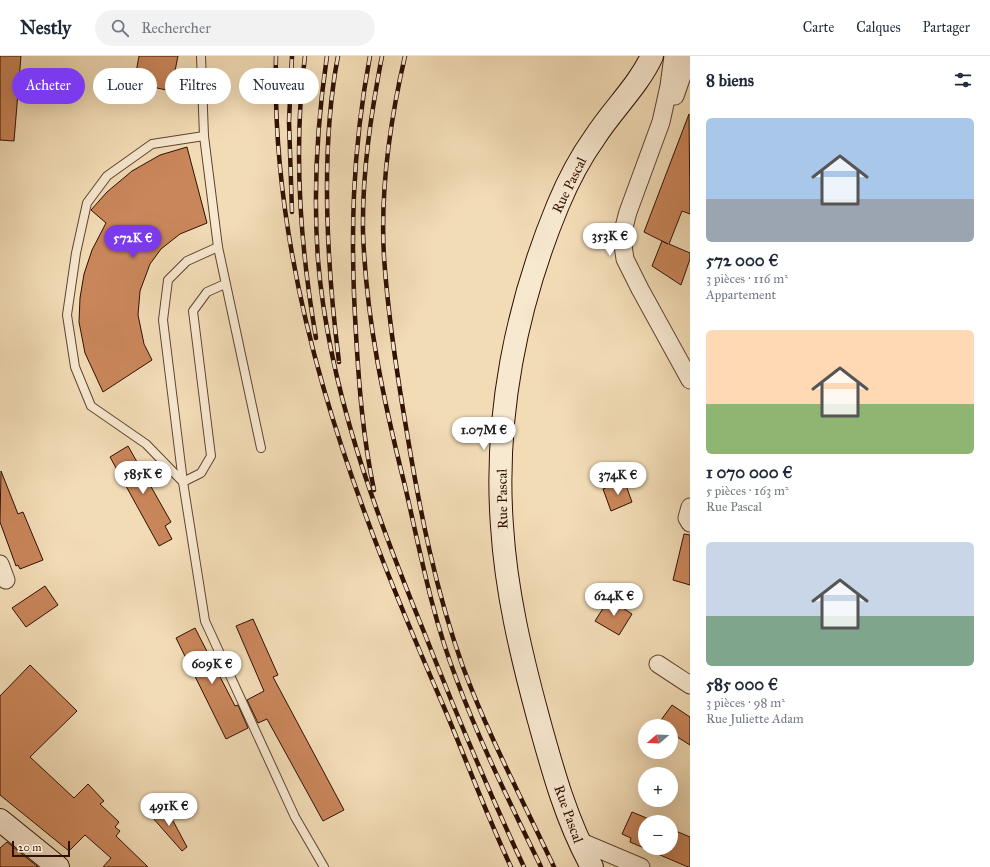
<!DOCTYPE html>
<html lang="fr">
<head>
<meta charset="utf-8">
<style>
	body { margin:0; font-family:"IM FELL Great Primer",serif; background:#f2f2f3; color:#1f2937; height:100vh; display:flex; flex-direction:column; font-size:15px; white-space:nowrap }
	* { box-sizing:border-box; margin:0 }
	p { font-size:13px; color:#747a83 }
	.icon { flex:none; width:22px; height:22px; fill:none; stroke:currentColor; stroke-width:2; stroke-linecap:round; stroke-linejoin:round }
	.map { position:relative; flex:1; overflow:hidden }
	.panel { display:flex; flex-direction:column; background:#fff; width:300px }
	.panel>* { flex:none }
	.banner { position:absolute; left:12px; top:12px; width:380px; height:36px; display:flex; gap:8px }
	.needle { width:26px; rotate:251deg }
	.tools { position:absolute; left:638px; top:663px; display:grid; gap:8px }
	.tools a { display:grid; place-items:center; width:40px; height:40px; border-radius:50%; background:#fff; box-shadow:0 4px 16px #0002; font-size:20px }
	.scale { position:absolute; left:12px; bottom:10px; width:58px; box-sizing:border-box; padding-left:4px; border:2px solid #301004; border-top:0; font-size:11px; line-height:14px; white-space:nowrap; color:#301004; -webkit-text-stroke:3px #f7e8d0; paint-order:stroke }
	.price { position:absolute; translate:-50% -34px; padding:0 9px; border-radius:14px; background:#fff; color:#222; font-size:13px; line-height:26px; filter:drop-shadow(0 1px 2px #0008) }
	.price::after { content:''; position:absolute; left:50%; top:24px; width:12px; height:9px; margin-left:-6px; background:inherit; clip-path:polygon(0 0,100% 0,50% 100%) }
	.price.on { background:#7c3aed; color:#fff }
	ul { padding:0; list-style:none }
	li { display:grid; align-content:center; gap:8px; height:212px; padding:0 16px }
	li span { display:grid; place-items:center; height:124px; border-radius:6px; color:#555 }
	li>.icon { margin-inline-start:auto }
	span .icon { width:72px; height:72px; fill:#fffc; stroke-width:1 }
	li b { font-size:17px }
	h2 { display:flex; justify-content:space-between; align-items:center; height:48px; padding:0 16px; font-size:17px }
	.tag { padding:0 14px; border-radius:18px; background:#fff; box-shadow:0 4px 16px #0002; font-size:14px; line-height:36px }
	.tag.on { background:#7c3aed; color:#fff }
	header { display:flex; align-items:center; gap:24px; box-sizing:border-box; height:56px; padding:0 20px; background:#fff; border-bottom:1px solid #e0e1e3 }
	header strong { font-size:19px }
	nav { display:flex; gap:22px; margin-inline-start:auto; font-size:14px }
	.search { width:280px; height:36px; background:#f2f2f3; display:flex; align-items:center; gap:10px; box-sizing:border-box; padding:0 14px; border-radius:22px; color:#747a83; font-size:15px }
	main { display:flex; flex:1; min-height:0 }
	.map>svg:first-child { display:block }
	.building { fill:#ca865b; stroke:#301004 }
	.lines { fill:none; stroke-linecap:round; stroke-linejoin:round }
	.lane-casing { stroke:#604330; stroke-width:10 }
	.street-casing { stroke:#604330; stroke-width:19 }
	.secondary-casing { stroke:#301004; stroke-width:24 }
	.lane { stroke:#f7e8d0; stroke-width:8 }
	.street { stroke:#f7e8d0; stroke-width:17 }
	.secondary { stroke:#f7e8d0; stroke-width:22 }
	.rail-casing { stroke:#301004; stroke-width:4.5 }
	.rail { stroke:#f7e8d0; stroke-width:3; stroke-dasharray:9; stroke-linecap:butt }
	.labels { text-anchor:middle; stroke-width:3; stroke-linejoin:round; paint-order:stroke }
	.street-label { font-size:14px; fill:#301004; stroke:#f7e8d0 }
</style>
</head>
<body>
<header>
<strong>Nestly</strong>
<div class="search"><svg class="icon" aria-label="search" viewBox="0 0 24 24"><circle cx="10" cy="10" r="6"/><path d="M15 15l6 6"/></svg>Rechercher</div>
<nav><a>Carte</a><a>Calques</a><a>Partager</a></nav>
</header>
<main>
<div class="map">
<svg width="690" height="811" viewBox="0 0 690 811">
	<rect width="100%" height="100%" fill="#f2dcb6"/>
	<filter id="stains"><feTurbulence type="fractalNoise" baseFrequency=".005" numOctaves="4"/><feColorMatrix values="0 0 0 0 .2 0 0 0 0 .09 0 0 0 0 .02 0 0 0 .5 -.17"/></filter>
	<radialGradient id="worn" r=".72"><stop offset=".6" stop-color="#630" stop-opacity="0"/><stop offset="1" stop-color="#630" stop-opacity=".3"/></radialGradient>
	<!-- building -->
	<g class="building">
		<path d="M 0,0 L 21,0 L 14,85 L 0,84 Z"/>
		<path d="M 139,0 L 178,0 L 171,35 L 134,27 Z"/>
		<path d="M 689,58 L 690,158 L 682,155 L 669,188 L 690,197 L 690,203 L 681,229 L 652,210 L 662,185 L 668,188 L 644,176 Z"/>
		<path d="M 187,91 L 207,167 L 180,178 L 161,193 L 150,208 L 140,235 L 138,259 L 144,288 L 152,304 L 103,336 L 85,297 L 79,266 L 80,242 L 84,218 L 92,194 L 106,167 L 91,154 L 107,136 L 132,115 L 160,99 Z"/>
		<path d="M 128,390 L 171,466 L 165,470 L 172,483 L 159,490 L 110,401 Z"/>
		<path d="M 1,415 L 18,458 L 23,456 L 43,504 L 20,513 L 18,509 L 16,510 L 0,466 Z"/>
		<path d="M 624,424 L 632,446 L 611,455 L 603,433 Z"/>
		<path d="M 684,478 L 690,479 L 690,529 L 673,524 Z"/>
		<path d="M 45,530 L 58,549 L 26,571 L 12,552 Z"/>
		<path d="M 609,543 L 632,558 L 619,579 L 595,565 Z"/>
		<path d="M 253,563 L 278,619 L 273,621 L 344,754 L 323,765 L 267,663 L 258,667 L 247,644 L 264,635 L 236,570 Z"/>
		<path d="M 195,572 L 235,650 L 238,649 L 248,672 L 226,683 L 176,582 Z"/>
		<path d="M 30,609 L 77,655 L 30,701 L 74,742 L 88,728 L 104,745 L 100,748 L 119,766 L 115,771 L 120,775 L 116,780 L 148,811 L 103,811 L 111,802 L 85,779 L 69,795 L 0,739 L 0,640 Z"/>
		<path d="M 672,649 L 690,661 L 690,689 L 671,677 L 671,670 L 661,664 Z"/>
		<path d="M 164,748 L 187,791 L 182,795 L 152,761 Z"/>
		<path d="M 632,756 L 656,766 L 645,766 L 645,792 L 671,792 L 671,773 L 690,781 L 690,811 L 688,811 L 630,786 L 631,782 L 622,778 Z"/>
		<path d="M 7,786 L 38,811 L 0,811 L 0,792 Z"/>
	</g>
	<g class="lines">
		<!-- lane casing -->
		<g class="lane-casing">
			<g id="lane">
				<path d="M 201,0 L 204,80 L 218,191 L 261,392"/>
				<path d="M 204,80 L 152,88 L 107,120 L 87,147 L 76,197 L 67,259 L 75,311 L 91,350 L 146,388 L 183,426 L 205,565 L 295,761 L 324,811"/>
				<path d="M 218,191 L 187,205 L 168,224 L 163,264 L 183,426 L 201,417 L 211,400 L 193,255 L 207,236 L 225,228"/>
			</g>
		</g>
		<!-- street casing -->
		<g class="street-casing">
			<g id="street">
				<path d="M 673,0 L 669,30 L 661,66 L 628,156 L 623,175 L 623,189 L 625,203 L 640,233 L 690,324"/>
				<path d="M 675,40 L 689,0"/>
				<path d="M 690,451 L 687,462 L 690,467"/>
				<path d="M 0,508 L 6,524"/>
				<path d="M 658,608 L 690,629"/>
				<path d="M 577,784 L 641,811"/>
			</g>
		</g>
		<!-- secondary casing -->
		<g class="secondary-casing">
			<g id="secondary">
				<path d="M 0,764 L 58,811"/>
				<path d="M 592,811 C 566,764 552,712 538,661 C 521,598 506,535 502,470 C 494,361 516,250 558,149 C 568,125 580,102 595,81 C 613,53 638,30 652,0"/>
			</g>
		</g>
		<!-- lane -->
		<use href="#lane" class="lane"/>
		<!-- street -->
		<use href="#street" class="street"/>
		<!-- secondary -->
		<use href="#secondary" class="secondary"/>
		<!-- rail casing -->
		<g class="rail-casing">
			<g id="rail">
				<path d="M 276,0 C 270,227 354,445 443,649 C 466,703 486,758 511,811"/>
				<path d="M 305,0 C 293,93 300,189 316,282"/>
				<path d="M 327,0 C 317,68 313,135 318,204 C 329,334 375,456 424,576 C 455,655 488,734 524,811"/>
				<path d="M 338,0 C 320,94 327,210 339,306"/>
				<path d="M 370,0 C 352,96 350,181 356,278 C 359,330 363,382 374,434"/>
				<path d="M 382,0 C 371,58 362,117 363,176 C 366,263 384,347 405,430 C 420,495 432,560 456,622 C 480,687 511,749 541,811"/>
				<path d="M 405,0 C 390,65 380,134 384,201 C 388,260 397,319 407,377 C 420,456 436,536 463,611 C 488,679 523,745 554,811"/>
				<path d="M 292,156 L 289,65 L 292,0"/>
			</g>
		</g>
		<!-- rail -->
		<use href="#rail" class="rail"/>
	</g>
	<g class="labels">
		<!-- street labels -->
		<g class="street-label">
			<text transform="translate(569 129) rotate(-64)" y="5">Rue Pascal</text>
			<text transform="translate(502 443) rotate(-91)" y="5">Rue Pascal</text>
			<text transform="translate(569 758) rotate(70)" y="5">Rue Pascal</text>
		</g>
	</g>
	<rect width="100%" height="100%" filter="url(#stains)"/>
	<rect width="100%" height="100%" fill="url(#worn)"/>
</svg>
<div class="tools">
<a><svg class="needle" viewBox="-14 -14 28 28"><path d="M0-13l5 13h-10z" fill="#e53935"/><path d="M0 13l5-13h-10z" fill="#747a83"/></svg></a>
<a>+</a>
<a>−</a>
</div>
<div class="scale">20 m</div>
<b class="price" style="left:610px;top:201px">353K €</b>
<b class="price on" style="left:133px;top:203px">572K €</b>
<b class="price" style="left:484px;top:395px">1.07M €</b>
<b class="price" style="left:143px;top:439px">585K €</b>
<b class="price" style="left:618px;top:440px">374K €</b>
<b class="price" style="left:614px;top:561px">624K €</b>
<b class="price" style="left:212px;top:629px">609K €</b>
<b class="price" style="left:169px;top:771px">491K €</b>
<div class="banner">
<a class="tag on">Acheter</a>
<a class="tag">Louer</a>
<a class="tag">Filtres</a>
<a class="tag">Nouveau</a>
</div>
</div>
<section class="panel">
<h2>8 biens<svg class="icon" aria-label="filters" viewBox="0 0 24 24"><path d="M4 7h16M4 17h16"/><circle cx="9" cy="7" r="2"/><circle cx="15" cy="17" r="2"/></svg></h2>
<ul>
<li><span style="background:linear-gradient(#a9c7e8 65%,#9aa5b1 0)"><svg class="icon" aria-label="home" viewBox="0 0 24 24"><path d="M3 11l9-7 9 7M6 9v11h12V9"/></svg></span><div><b>572 000 €</b><p>3 pièces · 116 m²</p><p>Appartement</p></div></li>
<li><span style="background:linear-gradient(#ffd9b3 60%,#8fb573 0)"><svg class="icon" aria-label="home" viewBox="0 0 24 24"><path d="M3 11l9-7 9 7M6 9v11h12V9"/></svg></span><div><b>1 070 000 €</b><p>5 pièces · 163 m²</p><p>Rue Pascal</p></div></li>
<li><span style="background:linear-gradient(#c9d6e8 60%,#7fa58c 0)"><svg class="icon" aria-label="home" viewBox="0 0 24 24"><path d="M3 11l9-7 9 7M6 9v11h12V9"/></svg></span><div><b>585 000 €</b><p>3 pièces · 98 m²</p><p>Rue Juliette Adam</p></div></li>
</ul>
</section>
</main>
</body>
</html>
